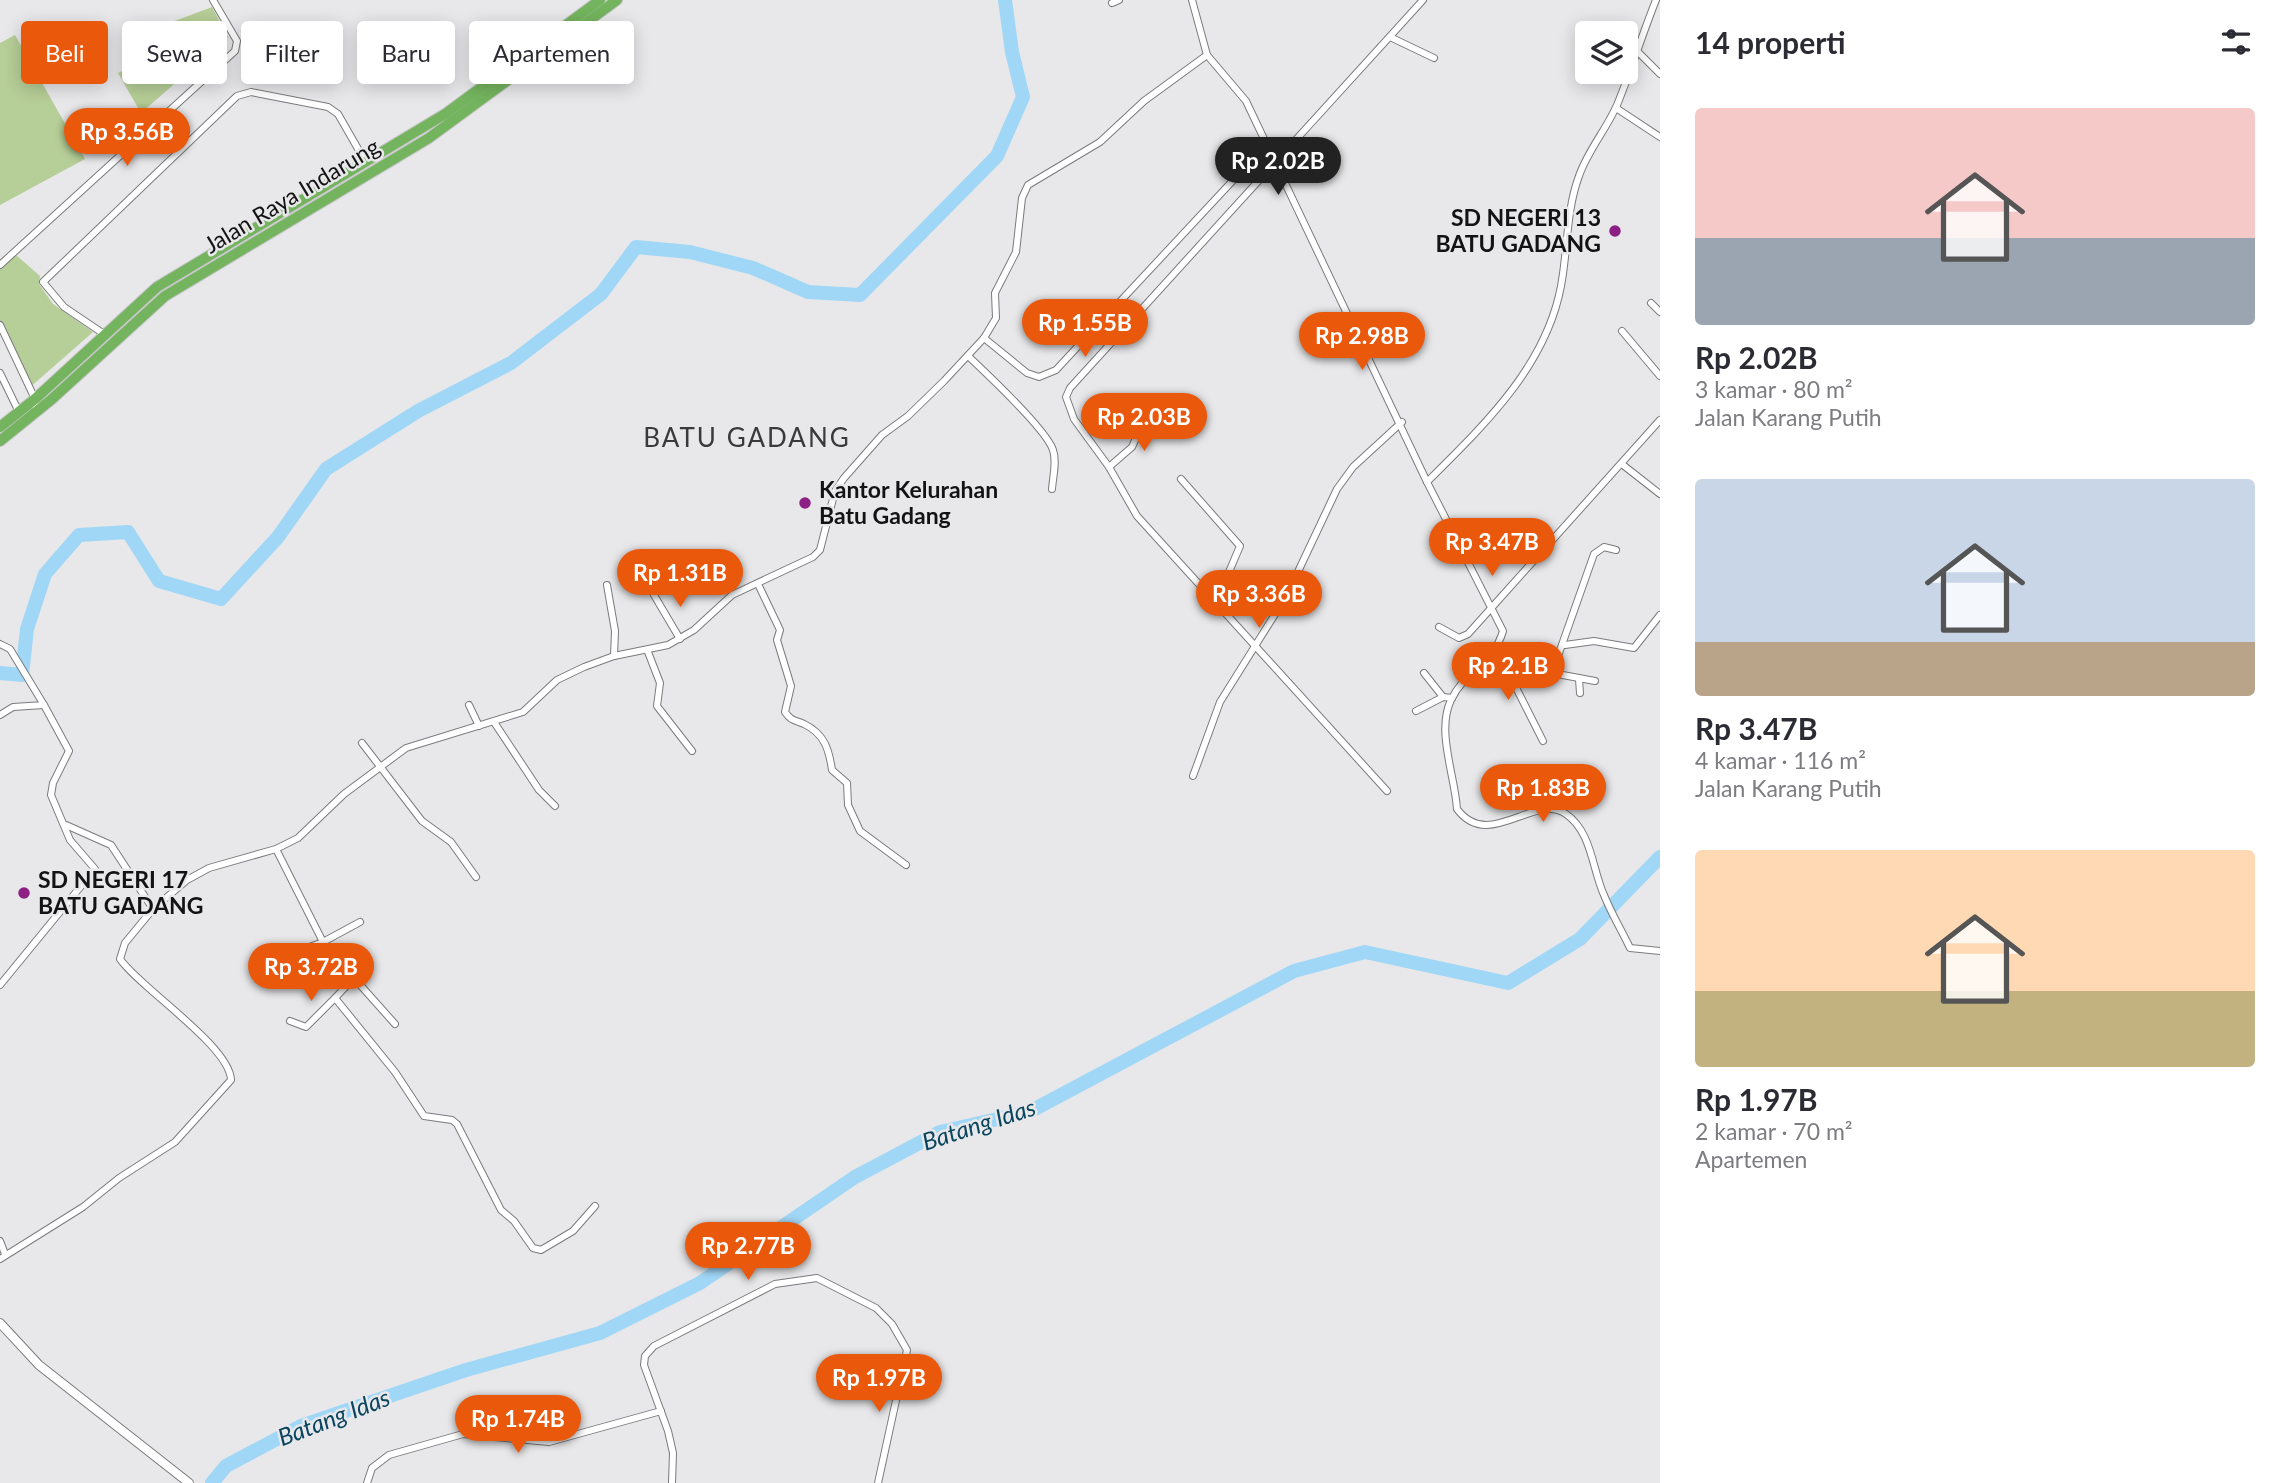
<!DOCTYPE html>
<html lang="id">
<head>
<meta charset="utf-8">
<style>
	body { margin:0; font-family:Lato,sans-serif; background:#f2f2f3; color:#2b2b33; height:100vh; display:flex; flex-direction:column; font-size:26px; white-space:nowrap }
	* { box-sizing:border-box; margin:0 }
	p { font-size:23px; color:#7c7c81 }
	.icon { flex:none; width:38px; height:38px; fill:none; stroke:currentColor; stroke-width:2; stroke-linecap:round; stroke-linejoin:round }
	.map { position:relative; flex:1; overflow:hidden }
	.side { display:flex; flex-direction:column; background:#fff; width:630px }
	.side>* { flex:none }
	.top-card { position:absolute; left:21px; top:21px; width:665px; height:63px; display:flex; gap:14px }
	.controls { position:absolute; left:1575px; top:21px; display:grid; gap:14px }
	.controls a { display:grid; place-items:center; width:63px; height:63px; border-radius:7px; background:#fff; box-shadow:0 4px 18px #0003; font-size:35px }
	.price { position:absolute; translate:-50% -60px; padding:0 16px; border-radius:24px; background:#ea580c; color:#fff; font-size:23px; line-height:46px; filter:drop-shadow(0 2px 4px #0008) }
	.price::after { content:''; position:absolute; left:50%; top:42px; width:21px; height:16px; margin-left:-10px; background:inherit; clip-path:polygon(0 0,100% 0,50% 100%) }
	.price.active { background:#222; color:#fff }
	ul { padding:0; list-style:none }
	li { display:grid; align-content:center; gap:14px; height:371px; padding:0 35px }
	li span { display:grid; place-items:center; height:217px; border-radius:7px; color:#555 }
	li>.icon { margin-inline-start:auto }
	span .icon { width:126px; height:126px; fill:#fffc; stroke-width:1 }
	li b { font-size:30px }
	h2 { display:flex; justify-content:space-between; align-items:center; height:84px; padding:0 35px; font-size:30px }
	.tag { padding:0 24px; border-radius:7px; background:#fff; box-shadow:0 4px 18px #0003; font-size:24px; line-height:63px }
	.tag.active { background:#ea580c; color:#fff }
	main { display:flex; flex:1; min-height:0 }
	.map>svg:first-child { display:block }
	.green { fill:#b6ce97 }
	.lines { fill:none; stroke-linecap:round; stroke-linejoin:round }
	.river { stroke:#a1d7f6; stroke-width:14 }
	.minor-casing { stroke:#7a7b7d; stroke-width:8 }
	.tertiary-casing { stroke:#7a7b7d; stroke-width:10 }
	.trunk-casing { stroke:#c6c6c7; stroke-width:12 }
	.minor { stroke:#fff; stroke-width:6 }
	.tertiary { stroke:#fff; stroke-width:8 }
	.trunk { stroke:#74b45e; stroke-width:10 }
	.poi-dot { fill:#8c2084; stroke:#e8e8ea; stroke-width:2.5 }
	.labels { text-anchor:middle; stroke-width:5; stroke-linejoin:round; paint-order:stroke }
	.street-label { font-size:23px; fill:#131314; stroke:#e8e8ea }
	.poi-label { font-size:23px; font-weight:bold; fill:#131314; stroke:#e8e8ea; text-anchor:start }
	.water-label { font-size:24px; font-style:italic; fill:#0a455f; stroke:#e8e8ea }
	.quarter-label { font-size:26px; letter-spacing:2px; fill:#3a3a3c; stroke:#e8e8ea }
</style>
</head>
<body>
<main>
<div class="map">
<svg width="1660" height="1483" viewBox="0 0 1660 1483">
	<rect width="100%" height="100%" fill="#e8e8ea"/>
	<!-- green -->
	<g class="green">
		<path d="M 212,7 L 228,37 L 141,113 L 118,73 L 161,53 L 161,39 L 156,28 Z"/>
		<path d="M 15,35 L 85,159 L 0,205 L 0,43 Z"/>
		<path d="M 16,255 L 40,276 L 39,284 L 53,304 L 93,332 L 28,389 L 0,329 L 0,269 Z"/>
	</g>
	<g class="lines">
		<!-- river -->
		<g class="river">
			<path d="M 0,673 L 22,675 L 27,629 L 45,574 L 79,535 L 128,532 L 159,581 L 221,599 L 278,537 L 326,469 L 418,411 L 511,363 L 601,294 L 636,247 L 690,252 L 753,268 L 808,292 L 860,295 L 997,156 L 1023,97 L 1012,52 L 1005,0"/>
			<path d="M 212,1483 L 226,1466 L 301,1426 L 466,1370 L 600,1333 L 700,1283 L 855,1177 L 940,1132 L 1029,1112 L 1294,971 L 1365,952 L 1508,983 L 1580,939 L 1660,857"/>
		</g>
		<!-- minor casing -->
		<g class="minor-casing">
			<g id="minor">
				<path d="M 1192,0 L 1207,55 L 1246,101 L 1427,482 L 1503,631 C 1493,665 1465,670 1451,700 C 1436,731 1455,776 1457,809 C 1489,852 1535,792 1566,814 C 1592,832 1592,869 1604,895 C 1611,913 1622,931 1630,948 L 1660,951"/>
				<path d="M 1112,3 L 1119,0"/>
				<path d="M 1390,37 L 1434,58"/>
				<path d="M 1636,50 L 1660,74"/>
				<path d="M 1616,108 L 1660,137"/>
				<path d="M 0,265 L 235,51 L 237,41 L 213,0"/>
				<path d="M 1651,303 L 1660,312"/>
				<path d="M 1114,308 L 1267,144"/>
				<path d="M 0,325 L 35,399 L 36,412"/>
				<path d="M 1622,331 L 1660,376"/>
				<path d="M 104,334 L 64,307 L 43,282 L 237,96 L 251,92 L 328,107 L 338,114 L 365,161"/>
				<path d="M 984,338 L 1027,373 L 1039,377 L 1056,370 L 1106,316"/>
				<path d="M 968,356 C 986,373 1046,429 1053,450 C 1057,462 1053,476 1052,489"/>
				<path d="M 0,373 L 19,412"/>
				<path d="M 1623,465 L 1660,494"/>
				<path d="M 1109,467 L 1132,447 L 1146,416"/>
				<path d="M 1181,479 L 1240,546 L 1215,605"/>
				<path d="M 1427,482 C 1483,426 1546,367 1561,286 C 1568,249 1566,211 1579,176 C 1588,150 1606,130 1617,105 C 1631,71 1642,35 1656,0"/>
				<path d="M 758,584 L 780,630 L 777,640 L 791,686 L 785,712 C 791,721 795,720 804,724 C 825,734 829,750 832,770 L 847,783 L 848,805 L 860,831 L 906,865"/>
				<path d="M 607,585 L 615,631 L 614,656"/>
				<path d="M 654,595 L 680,639"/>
				<path d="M 1439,627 L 1459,638 L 1468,634 L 1660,420"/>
				<path d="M 0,644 L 10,649 L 44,705 L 13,707 L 0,715"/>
				<path d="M 1565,645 L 1594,641 L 1634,648 L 1660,615"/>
				<path d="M 1497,650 L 1543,741"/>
				<path d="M 648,652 L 660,683 L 657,706 L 692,751"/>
				<path d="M 1424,673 L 1443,697"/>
				<path d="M 1552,673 L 1595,681"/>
				<path d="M 1509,675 L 1533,662 L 1552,673 L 1594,554 L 1604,547 L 1616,550"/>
				<path d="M 1579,679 L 1580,693"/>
				<path d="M 469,705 L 479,726"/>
				<path d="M 1416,711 L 1443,697 L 1452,698"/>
				<path d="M 494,722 L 539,790 L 555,806"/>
				<path d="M 362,743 L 422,821 L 451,842 L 476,877"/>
				<path d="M 1193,776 L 1220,702 L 1287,595 L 1337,489 L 1353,467 L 1402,422"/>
				<path d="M 1387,791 L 1137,516 L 1109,467 L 1074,419 L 1066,397 L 1070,388 L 1423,0"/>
				<path d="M 66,825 L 111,845 L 153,909"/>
				<path d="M 276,849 L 323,942 L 354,978 L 335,998 L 395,1072 L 424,1116 L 452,1120 L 457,1124 L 501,1210 L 514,1221 L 533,1248 L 541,1250 L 573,1231 L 595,1206"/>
				<path d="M 261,965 L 323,942 L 360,922"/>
				<path d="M 354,978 L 395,1024"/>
				<path d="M 0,985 L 95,869 L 70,840 L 51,795 L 53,783 L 69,751 L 44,705"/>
				<path d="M 290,1021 L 306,1027 L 335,998"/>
				<path d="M 0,1241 L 5,1254"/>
				<path d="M 0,1259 L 83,1207 L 119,1178 L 175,1142 L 231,1080 C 230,1046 140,988 120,959 L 125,943 L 153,909 L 187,880 L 209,868 L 276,849 L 298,838 L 344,794 L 406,748 L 523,712 L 557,680 L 584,667 L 614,656 L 668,645 L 694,630 L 732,595 L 813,557 L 820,550 L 835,491 L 844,478 L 882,435 L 908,416 L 944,381 L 984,338 L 996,318 L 995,293 L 1016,252 L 1022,198 L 1028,185 L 1100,142 L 1144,101 L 1207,55"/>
				<path d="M 367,1483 L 372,1468 L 389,1455 L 463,1434 L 549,1442 L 661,1411"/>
				<path d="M 672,1483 L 673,1453 L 668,1431 L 644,1365 L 645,1356 L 654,1346 L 775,1284 L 817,1278 L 876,1308 L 892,1324 L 907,1350 L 878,1483"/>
			</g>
		</g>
		<!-- tertiary casing -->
		<g class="tertiary-casing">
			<path id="tertiary" d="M 0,1323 L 39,1365 L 189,1483"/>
		</g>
		<!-- trunk casing -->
		<g class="trunk-casing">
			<g id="trunk">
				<path d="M 0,427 L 35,399 L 157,287 L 445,114 L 600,0"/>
				<path d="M 0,441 L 52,399 L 165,296 L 429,138 L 617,0"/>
			</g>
		</g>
		<!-- minor -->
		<use href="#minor" class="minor"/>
		<!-- tertiary -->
		<use href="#tertiary" class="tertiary"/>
		<!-- trunk -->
		<use href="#trunk" class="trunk"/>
	</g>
	<!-- markers -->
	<g class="poi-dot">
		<circle cx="1615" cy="231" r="7"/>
		<circle cx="805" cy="503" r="7"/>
		<circle cx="24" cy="893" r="7"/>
	</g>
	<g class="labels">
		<!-- street labels -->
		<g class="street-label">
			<text transform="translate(292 196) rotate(-31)" y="8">Jalan Raya Indarung</text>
		</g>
		<!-- poi labels -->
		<g class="poi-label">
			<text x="1601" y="226" text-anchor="end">SD NEGERI 13<tspan x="1601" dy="26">BATU GADANG</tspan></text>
			<text x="819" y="498">Kantor Kelurahan<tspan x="819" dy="26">Batu Gadang</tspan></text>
			<text x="38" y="888">SD NEGERI 17<tspan x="38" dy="26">BATU GADANG</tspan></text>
		</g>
		<!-- water labels -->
		<g class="water-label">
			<text transform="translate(979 1125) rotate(-18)" y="8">Batang Idas</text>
			<text transform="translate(334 1418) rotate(-21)" y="8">Batang Idas</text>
		</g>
		<!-- quarter labels -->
		<g class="quarter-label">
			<text x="747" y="447">BATU GADANG</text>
		</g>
	</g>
</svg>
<div class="controls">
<a><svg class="icon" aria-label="layers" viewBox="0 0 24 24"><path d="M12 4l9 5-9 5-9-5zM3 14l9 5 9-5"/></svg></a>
</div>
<b class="price" style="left:127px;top:168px">Rp 3.56B</b>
<b class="price active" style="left:1278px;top:197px">Rp 2.02B</b>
<b class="price" style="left:1085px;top:359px">Rp 1.55B</b>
<b class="price" style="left:1362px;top:372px">Rp 2.98B</b>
<b class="price" style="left:1144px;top:453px">Rp 2.03B</b>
<b class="price" style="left:1492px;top:578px">Rp 3.47B</b>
<b class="price" style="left:680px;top:609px">Rp 1.31B</b>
<b class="price" style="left:1259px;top:630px">Rp 3.36B</b>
<b class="price" style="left:1508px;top:702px">Rp 2.1B</b>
<b class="price" style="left:1543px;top:824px">Rp 1.83B</b>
<b class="price" style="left:311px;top:1003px">Rp 3.72B</b>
<b class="price" style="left:748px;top:1282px">Rp 2.77B</b>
<b class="price" style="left:879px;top:1414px">Rp 1.97B</b>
<b class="price" style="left:518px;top:1455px">Rp 1.74B</b>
<div class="top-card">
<a class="tag active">Beli</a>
<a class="tag">Sewa</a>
<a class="tag">Filter</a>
<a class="tag">Baru</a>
<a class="tag">Apartemen</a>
</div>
</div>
<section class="side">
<h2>14 properti<svg class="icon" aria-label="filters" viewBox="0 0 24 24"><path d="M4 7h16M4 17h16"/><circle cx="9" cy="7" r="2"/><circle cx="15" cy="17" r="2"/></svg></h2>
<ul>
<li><span style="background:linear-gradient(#f6c9c9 60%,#9aa5b1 0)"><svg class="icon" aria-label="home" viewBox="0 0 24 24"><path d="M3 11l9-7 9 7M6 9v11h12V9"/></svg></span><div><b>Rp 2.02B</b><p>3 kamar · 80 m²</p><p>Jalan Karang Putih</p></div></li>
<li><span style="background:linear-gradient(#c9d6e8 75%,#b9a48a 0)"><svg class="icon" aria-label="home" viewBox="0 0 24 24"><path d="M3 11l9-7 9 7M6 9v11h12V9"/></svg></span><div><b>Rp 3.47B</b><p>4 kamar · 116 m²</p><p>Jalan Karang Putih</p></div></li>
<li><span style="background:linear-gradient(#ffd9b3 65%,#c2b280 0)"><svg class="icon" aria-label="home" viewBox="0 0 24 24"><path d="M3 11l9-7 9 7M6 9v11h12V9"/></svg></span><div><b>Rp 1.97B</b><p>2 kamar · 70 m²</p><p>Apartemen</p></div></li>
</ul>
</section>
</main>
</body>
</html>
